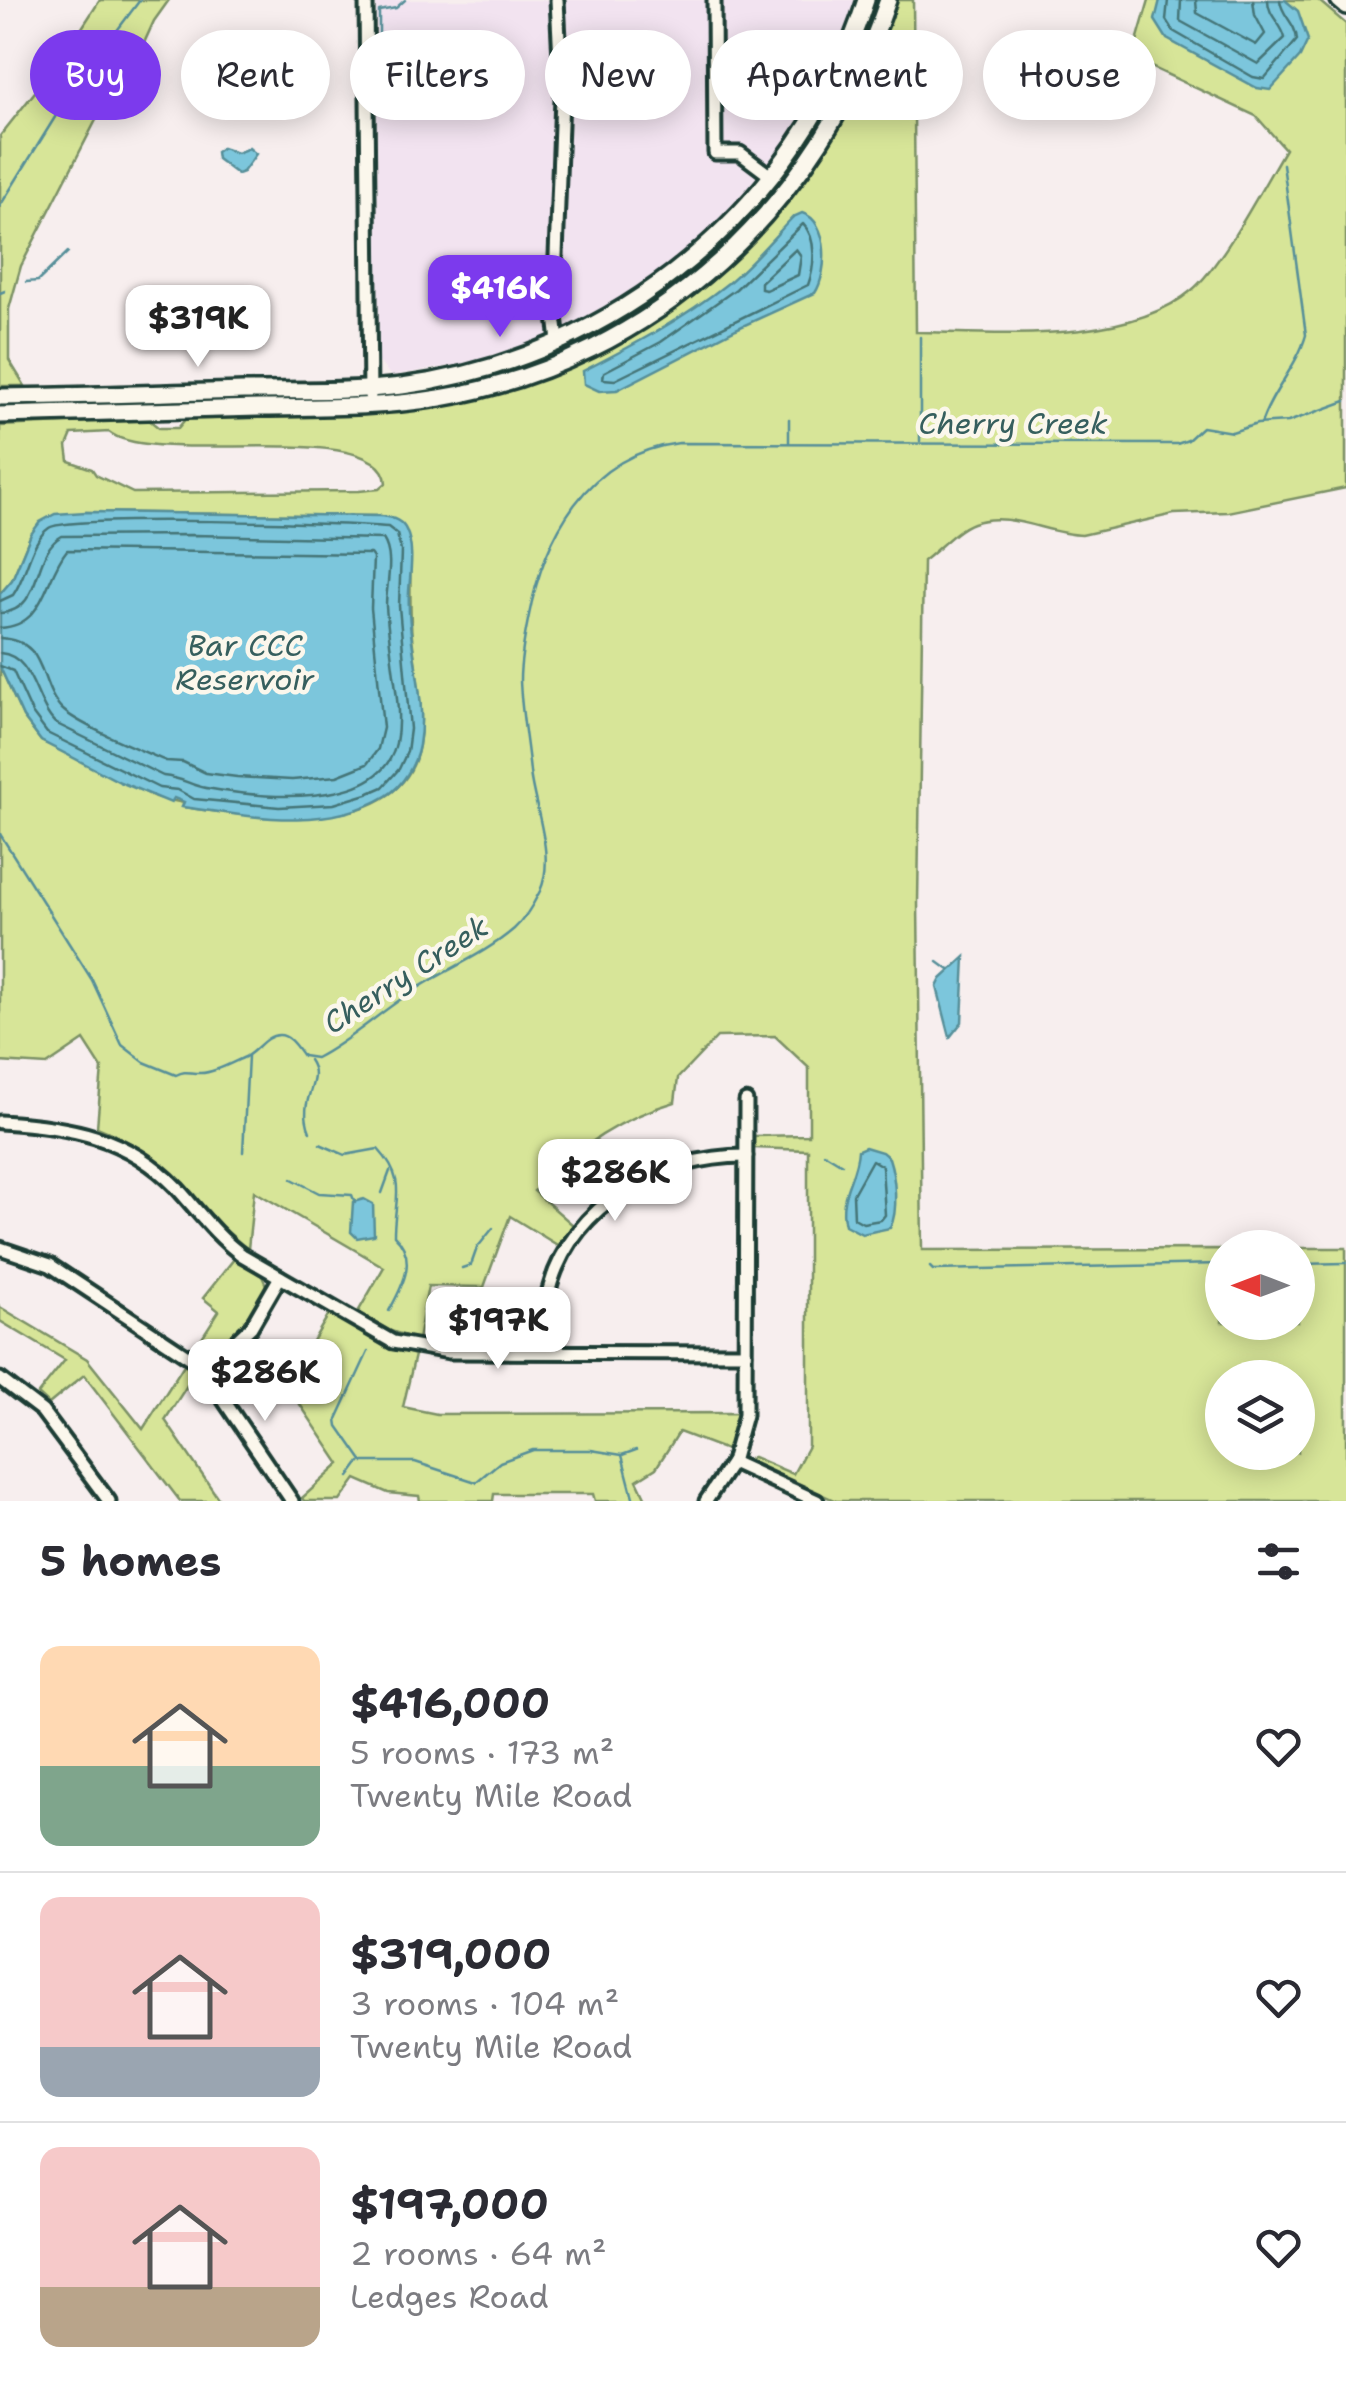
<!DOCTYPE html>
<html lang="en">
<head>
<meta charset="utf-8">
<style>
	body { margin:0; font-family:"Shantell Sans",sans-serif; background:#f2f2f3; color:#2b2b33; height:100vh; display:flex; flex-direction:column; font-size:38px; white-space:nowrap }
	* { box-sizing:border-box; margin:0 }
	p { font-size:32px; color:#7c7c81 }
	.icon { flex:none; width:55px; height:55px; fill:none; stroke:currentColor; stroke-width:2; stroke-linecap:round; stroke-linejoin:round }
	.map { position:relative; height:1501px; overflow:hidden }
	.details { display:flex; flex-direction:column; background:#fff; flex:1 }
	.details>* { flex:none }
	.banner { position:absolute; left:30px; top:30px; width:1288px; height:90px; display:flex; gap:20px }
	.needle { width:65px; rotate:270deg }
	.tools { position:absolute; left:1205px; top:1230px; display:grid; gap:20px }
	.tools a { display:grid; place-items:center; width:110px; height:110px; border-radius:50%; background:#fff; box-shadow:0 5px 25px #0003; font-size:50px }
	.price { position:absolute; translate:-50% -85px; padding:0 22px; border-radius:20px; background:#fff; color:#222; font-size:32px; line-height:65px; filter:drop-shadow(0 2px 5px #0008) }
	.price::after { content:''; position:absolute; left:50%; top:60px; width:30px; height:22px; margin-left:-15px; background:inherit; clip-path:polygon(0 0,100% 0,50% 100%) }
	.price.selected { background:#7c3aed; color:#fff }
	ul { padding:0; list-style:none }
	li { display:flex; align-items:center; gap:30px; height:250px; padding:0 40px }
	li+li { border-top:2px solid #e1e1e2 }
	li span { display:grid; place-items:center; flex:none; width:280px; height:200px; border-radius:20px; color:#555 }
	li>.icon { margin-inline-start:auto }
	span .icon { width:120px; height:120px; fill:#fffc; stroke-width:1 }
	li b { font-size:42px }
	h2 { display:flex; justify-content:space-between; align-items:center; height:120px; padding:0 40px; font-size:42px }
	.chip { padding:0 35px; border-radius:45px; background:#fff; box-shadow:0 5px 25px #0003; font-size:35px; line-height:90px }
	.chip.selected { background:#7c3aed; color:#fff }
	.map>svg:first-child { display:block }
	.built { fill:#f2e3f0 }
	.green { fill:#d7e598; stroke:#7b9166; stroke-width:2.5; fill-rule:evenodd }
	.water { fill:#7cc6dc; stroke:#578f99; stroke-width:2.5 }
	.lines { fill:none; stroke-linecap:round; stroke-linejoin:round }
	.shore { stroke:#447477; stroke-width:2.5 }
	.stream { stroke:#578f99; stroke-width:2.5 }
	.street-casing { stroke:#1f3d34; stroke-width:19 }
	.secondary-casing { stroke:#1f3d34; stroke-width:22 }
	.street { stroke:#fbf7ec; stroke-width:11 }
	.secondary { stroke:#fbf7ec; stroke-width:15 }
	.labels { text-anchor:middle; stroke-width:9; stroke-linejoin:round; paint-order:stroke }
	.water-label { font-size:30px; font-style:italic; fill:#365f5e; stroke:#fbf7ec }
</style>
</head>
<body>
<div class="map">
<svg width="1346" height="1501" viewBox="0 0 1346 1501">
	<rect width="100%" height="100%" fill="#f7eeee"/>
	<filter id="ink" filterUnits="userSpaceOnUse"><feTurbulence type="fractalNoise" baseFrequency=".01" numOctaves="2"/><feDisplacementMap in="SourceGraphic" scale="20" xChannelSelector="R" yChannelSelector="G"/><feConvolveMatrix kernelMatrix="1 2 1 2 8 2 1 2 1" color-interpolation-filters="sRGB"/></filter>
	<g filter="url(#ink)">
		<!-- built -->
		<path class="built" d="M 376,0 L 857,0 L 845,32 L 794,128 L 752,188 L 687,252 L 608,307 L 538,340 L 467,363 L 391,376 L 379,362 Z"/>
		<!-- green -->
		<g class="green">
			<path d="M 100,0 L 169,0 L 154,21 L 139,54 L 112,89 L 21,266 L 9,309 L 9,360 L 25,386 L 0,386 L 0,136 L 65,54 Z"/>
			<path d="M 875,0 L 841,99 L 781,186 L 781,179 C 822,124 853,65 875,0 Z"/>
			<path d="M 893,0 L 913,0 L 916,332 C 997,333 1127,345 1192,290 C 1222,265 1263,186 1285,149 L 1256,116 L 1136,60 L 1133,55 L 1149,0 L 1318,0 L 1346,24 L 1346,488 L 1228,512 L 1174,514 L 1082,535 C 1047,534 1008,510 973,523 C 956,529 938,550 923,561 L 918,903 L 922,1250 L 1222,1249 L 1222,1322 L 1298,1322 L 1298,1248 L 1346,1248 L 1346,1501 L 836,1501 L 751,1463 L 748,1460 L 753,1457 L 793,1474 L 808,1446 L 808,1150 L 754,1148 L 754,1136 L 809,1135 L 809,1068 L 775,1036 L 717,1037 L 678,1078 L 675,1102 C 619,1118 574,1150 534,1191 L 573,1225 L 559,1246 L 510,1216 L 484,1287 L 428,1286 L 418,1340 L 391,1331 L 358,1312 L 384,1267 L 254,1191 L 248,1249 C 191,1205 171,1155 97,1127 L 102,1068 L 84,1040 L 47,1065 L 0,1062 L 0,667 L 23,717 L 41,741 L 155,797 L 184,803 L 183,807 C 251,817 403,842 419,745 C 425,710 416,672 412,637 C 408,601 414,566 406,530 L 381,516 L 86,512 L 31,534 L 12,580 L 0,594 L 0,426 L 148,419 L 159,428 L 178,428 L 188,416 L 355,412 L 541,376 L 740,251 L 768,222 L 820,156 L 849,108 L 866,73 ZM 109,432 C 152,468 383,417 386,483 L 379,489 L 359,491 L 133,493 L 96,475 L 92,469 L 69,461 L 67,446 L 72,434 ZM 1222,1378 L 1298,1378 L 1298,1452 L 1222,1452 Z"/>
			<path d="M 769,197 C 705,268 650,316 562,354 L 564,348 C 616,323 665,294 708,256 C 729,238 748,213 769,197 Z"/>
			<path d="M 274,397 L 231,403 L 0,409 L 0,402 Z"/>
			<path d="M 234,1259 L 262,1276 L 266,1285 C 253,1315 233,1336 209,1357 L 194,1350 L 219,1311 L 203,1298 Z"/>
			<path d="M 0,1307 L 87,1359 L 143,1429 L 185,1363 L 195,1373 L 165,1420 L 220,1501 L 180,1501 L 84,1375 L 49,1404 L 38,1394 L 65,1360 L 0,1321 Z"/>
			<path d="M 329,1314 L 388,1346 L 415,1355 L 403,1407 L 437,1414 L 737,1413 L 729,1451 L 679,1432 L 656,1468 L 637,1480 L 647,1501 L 595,1501 L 593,1494 L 494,1494 L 493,1501 L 420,1501 L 419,1496 L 388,1493 L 356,1479 L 340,1501 L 304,1501 L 302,1498 L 340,1464 L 287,1385 Z"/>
		</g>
		<!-- water -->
		<g class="water">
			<path d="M 1160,0 L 1285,0 L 1298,11 L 1308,40 L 1300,57 L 1270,90 L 1257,88 L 1167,39 L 1155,20 Z"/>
			<path d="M 222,148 L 237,153 L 249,148 L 256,154 L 243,172 L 237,174 L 217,159 L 216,152 Z"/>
			<path d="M 802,213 C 830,221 828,273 815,293 L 736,329 L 617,390 L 599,391 L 584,384 L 583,371 C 634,345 683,319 728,283 C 752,263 772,239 793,217 Z"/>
			<path d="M 86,512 L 381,516 C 391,517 402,520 406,530 C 415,549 410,573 409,592 C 406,642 428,695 419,745 C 416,764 402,787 386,796 C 329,831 253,817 190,808 L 182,807 L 184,802 L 174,798 L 171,803 L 120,782 L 41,741 L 23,717 L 0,667 L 0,594 L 12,580 L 31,534 L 40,522 L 55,514 Z"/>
			<path d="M 965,957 L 962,1022 L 950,1037 L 937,987 L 941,979 Z"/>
			<path d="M 865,1147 L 882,1152 L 889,1158 C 895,1176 899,1211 890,1228 L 862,1234 L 845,1225 C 837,1195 857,1177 858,1150 Z"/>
			<path d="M 364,1199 L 373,1204 L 374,1235 L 357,1238 L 351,1232 L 353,1202 Z"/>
		</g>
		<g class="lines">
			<!-- shore -->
			<g class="shore">
				<path d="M 1168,0 L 1166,20 L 1173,31 L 1253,77 L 1264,79 L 1297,40 C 1296,23 1281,15 1280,0"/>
				<path d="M 1181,0 L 1180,21 L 1258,64 L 1285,38 C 1282,23 1268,17 1268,0"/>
				<path d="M 1196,0 L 1197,13 L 1256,45 L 1265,34 L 1255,15 L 1253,0"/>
				<path d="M 803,224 C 817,238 815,267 808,285 L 615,380 L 603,379 L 604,372 L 661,342 L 736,289 Z"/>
				<path d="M 796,249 L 801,256 L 798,275 L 766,290 L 761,289 L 761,282 Z"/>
				<path d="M 0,601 L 13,595 C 27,576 30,541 49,528 C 69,515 348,523 388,527 L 397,534 L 401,551 L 399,606 L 410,729 L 407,752 L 399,769 L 383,787 L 367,794 L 334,804 L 279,807 L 194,799 L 178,790 L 159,788 L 47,733 L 32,713 L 13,671 L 0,666"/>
				<path d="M 0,613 C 44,611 31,552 62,536 L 192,535 L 383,539 C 395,557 386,585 386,606 C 387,621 389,636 391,651 C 394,681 402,713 396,743 C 382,812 256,797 206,788 C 189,785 183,778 163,776 L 55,723 C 34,702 34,656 0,653"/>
				<path d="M 0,628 C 46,626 44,578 67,550 L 370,554 L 373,558 L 371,608 L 383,728 L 378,749 L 367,764 L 337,776 L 292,780 L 237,777 L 206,773 L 183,762 L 166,761 C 143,751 78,725 62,709 C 37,684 49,640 0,638"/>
				<path d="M 872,1160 L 882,1166 L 885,1215 L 881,1220 L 863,1223 L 854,1218 L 853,1194 Z"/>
			</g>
			<!-- stream -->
			<g class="stream">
				<path d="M 379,50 L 379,11 L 396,8 L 405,0"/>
				<path d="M 0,206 L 70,93 L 140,0"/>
				<path d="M 26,282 L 38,281 L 68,252"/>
				<path d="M 0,293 L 5,291"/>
				<path d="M 920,337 L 920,441"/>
				<path d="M 789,419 L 789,442"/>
				<path d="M 1261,424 C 1271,392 1297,367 1306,335 L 1283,164"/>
				<path d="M 0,834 L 92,980 L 122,1045 L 144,1062 L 176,1075 C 186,1070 188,1073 199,1073 C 212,1074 233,1062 245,1057 C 257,1051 265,1035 279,1035 C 290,1035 297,1048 303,1056 L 316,1058 C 349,1041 379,1013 410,993 C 443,971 484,955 514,929 C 524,920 534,903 540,891 C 556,856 534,808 530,772 C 527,741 521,711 520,680 C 520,660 524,640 528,620 C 544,536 586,455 679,443 L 1177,444 L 1188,440 L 1202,427 L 1232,432 L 1257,424 L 1288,422 L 1346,401"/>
				<path d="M 938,962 L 949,970"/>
				<path d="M 309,1060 C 325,1083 296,1097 310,1132"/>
				<path d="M 320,1144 L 345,1155 L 378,1149 C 408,1182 394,1198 394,1235 C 419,1258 402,1287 389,1311"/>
				<path d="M 243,1152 L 248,1056"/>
				<path d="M 824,1153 L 842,1164"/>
				<path d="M 292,1179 L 319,1193 L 352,1195 L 355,1203"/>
				<path d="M 382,1193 L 390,1171"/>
				<path d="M 1298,1264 L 1346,1263"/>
				<path d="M 930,1267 L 933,1270 L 1222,1264"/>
				<path d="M 462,1268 L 471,1265 L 477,1248 L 493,1228"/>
				<path d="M 368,1352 L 337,1419 L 338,1426 L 363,1462 L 415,1462 L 476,1482 L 500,1462 L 533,1450 L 591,1450 L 622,1455 L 636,1450"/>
				<path d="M 622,1455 L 634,1501"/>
				<path d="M 349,1477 L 360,1462"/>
			</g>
			<!-- street casing -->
			<g class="street-casing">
				<g id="street">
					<path d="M 366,0 L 370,396"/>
					<path d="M 557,0 L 562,98 L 554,308 L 558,341"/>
					<path d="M 714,0 L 715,153 L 740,153 L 772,177"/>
					<path d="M 0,1122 C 68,1126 127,1136 177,1188 C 198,1211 216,1236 242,1255 L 393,1342 L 449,1352 L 745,1353"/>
					<path d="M 0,1248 L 50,1265 L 192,1359 L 204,1371 L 292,1501"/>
					<path d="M 545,1351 C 545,1330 543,1310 549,1290 C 572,1203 661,1156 746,1156"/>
					<path d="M 204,1371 L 251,1327 L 280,1277"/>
					<path d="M 0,1379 L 42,1411 L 109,1501"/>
					<path d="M 732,1462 L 817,1501"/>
					<path d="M 706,1501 L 732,1462 L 745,1415 L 746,1101"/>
				</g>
			</g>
			<!-- secondary casing -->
			<g class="secondary-casing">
				<g id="secondary">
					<path d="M 1339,0 L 1346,6"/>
					<path d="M 0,397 C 81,396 162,393 243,391 C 295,390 350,392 402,386 C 616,359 800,205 866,0"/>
					<path d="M 0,415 C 86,412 172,410 258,408 C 319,407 380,408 440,398 C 656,361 819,204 888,0"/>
				</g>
			</g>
			<!-- street -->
			<use href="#street" class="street"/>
			<!-- secondary -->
			<use href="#secondary" class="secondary"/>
		</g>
	</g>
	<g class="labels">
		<!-- water labels -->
		<g class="water-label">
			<text x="1013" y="434">Cherry Creek</text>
			<text x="245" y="656">Bar CCC<tspan x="245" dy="34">Reservoir</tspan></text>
			<text transform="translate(406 975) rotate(-33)" y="10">Cherry Creek</text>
		</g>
	</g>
</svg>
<div class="tools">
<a><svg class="needle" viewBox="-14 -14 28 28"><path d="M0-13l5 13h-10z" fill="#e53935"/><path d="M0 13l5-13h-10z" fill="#7c7c81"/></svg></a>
<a><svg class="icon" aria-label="layers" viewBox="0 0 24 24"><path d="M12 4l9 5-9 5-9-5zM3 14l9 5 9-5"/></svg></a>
</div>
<b class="price selected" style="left:500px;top:340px">$416K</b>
<b class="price" style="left:198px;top:370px">$319K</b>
<b class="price" style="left:615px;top:1224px">$286K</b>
<b class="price" style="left:498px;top:1372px">$197K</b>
<b class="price" style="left:265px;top:1424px">$286K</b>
<div class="banner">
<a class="chip selected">Buy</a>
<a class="chip">Rent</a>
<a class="chip">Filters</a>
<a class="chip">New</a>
<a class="chip">Apartment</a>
<a class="chip">House</a>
</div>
</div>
<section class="details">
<h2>5 homes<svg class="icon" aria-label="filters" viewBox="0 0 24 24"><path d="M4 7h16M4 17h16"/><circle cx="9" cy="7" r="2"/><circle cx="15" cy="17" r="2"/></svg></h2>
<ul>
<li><span style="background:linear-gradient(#ffd9b3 60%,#7fa58c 0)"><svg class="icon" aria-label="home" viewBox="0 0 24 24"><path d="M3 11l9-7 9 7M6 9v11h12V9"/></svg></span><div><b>$416,000</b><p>5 rooms · 173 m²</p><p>Twenty Mile Road</p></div><svg class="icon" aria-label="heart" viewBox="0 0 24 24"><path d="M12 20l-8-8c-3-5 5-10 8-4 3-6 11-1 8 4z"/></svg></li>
<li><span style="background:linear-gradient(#f6c9c9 75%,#9aa5b1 0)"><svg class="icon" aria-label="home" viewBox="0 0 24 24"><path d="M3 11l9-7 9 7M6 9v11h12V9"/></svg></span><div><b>$319,000</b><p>3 rooms · 104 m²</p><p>Twenty Mile Road</p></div><svg class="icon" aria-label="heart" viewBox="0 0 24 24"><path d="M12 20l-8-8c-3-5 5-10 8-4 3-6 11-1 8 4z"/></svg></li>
<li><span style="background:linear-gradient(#f6c9c9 70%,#b9a48a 0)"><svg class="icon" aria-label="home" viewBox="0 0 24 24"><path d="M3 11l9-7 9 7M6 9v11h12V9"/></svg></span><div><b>$197,000</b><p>2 rooms · 64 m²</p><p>Ledges Road</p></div><svg class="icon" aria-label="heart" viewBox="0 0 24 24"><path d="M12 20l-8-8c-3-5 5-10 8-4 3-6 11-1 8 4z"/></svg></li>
</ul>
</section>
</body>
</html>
